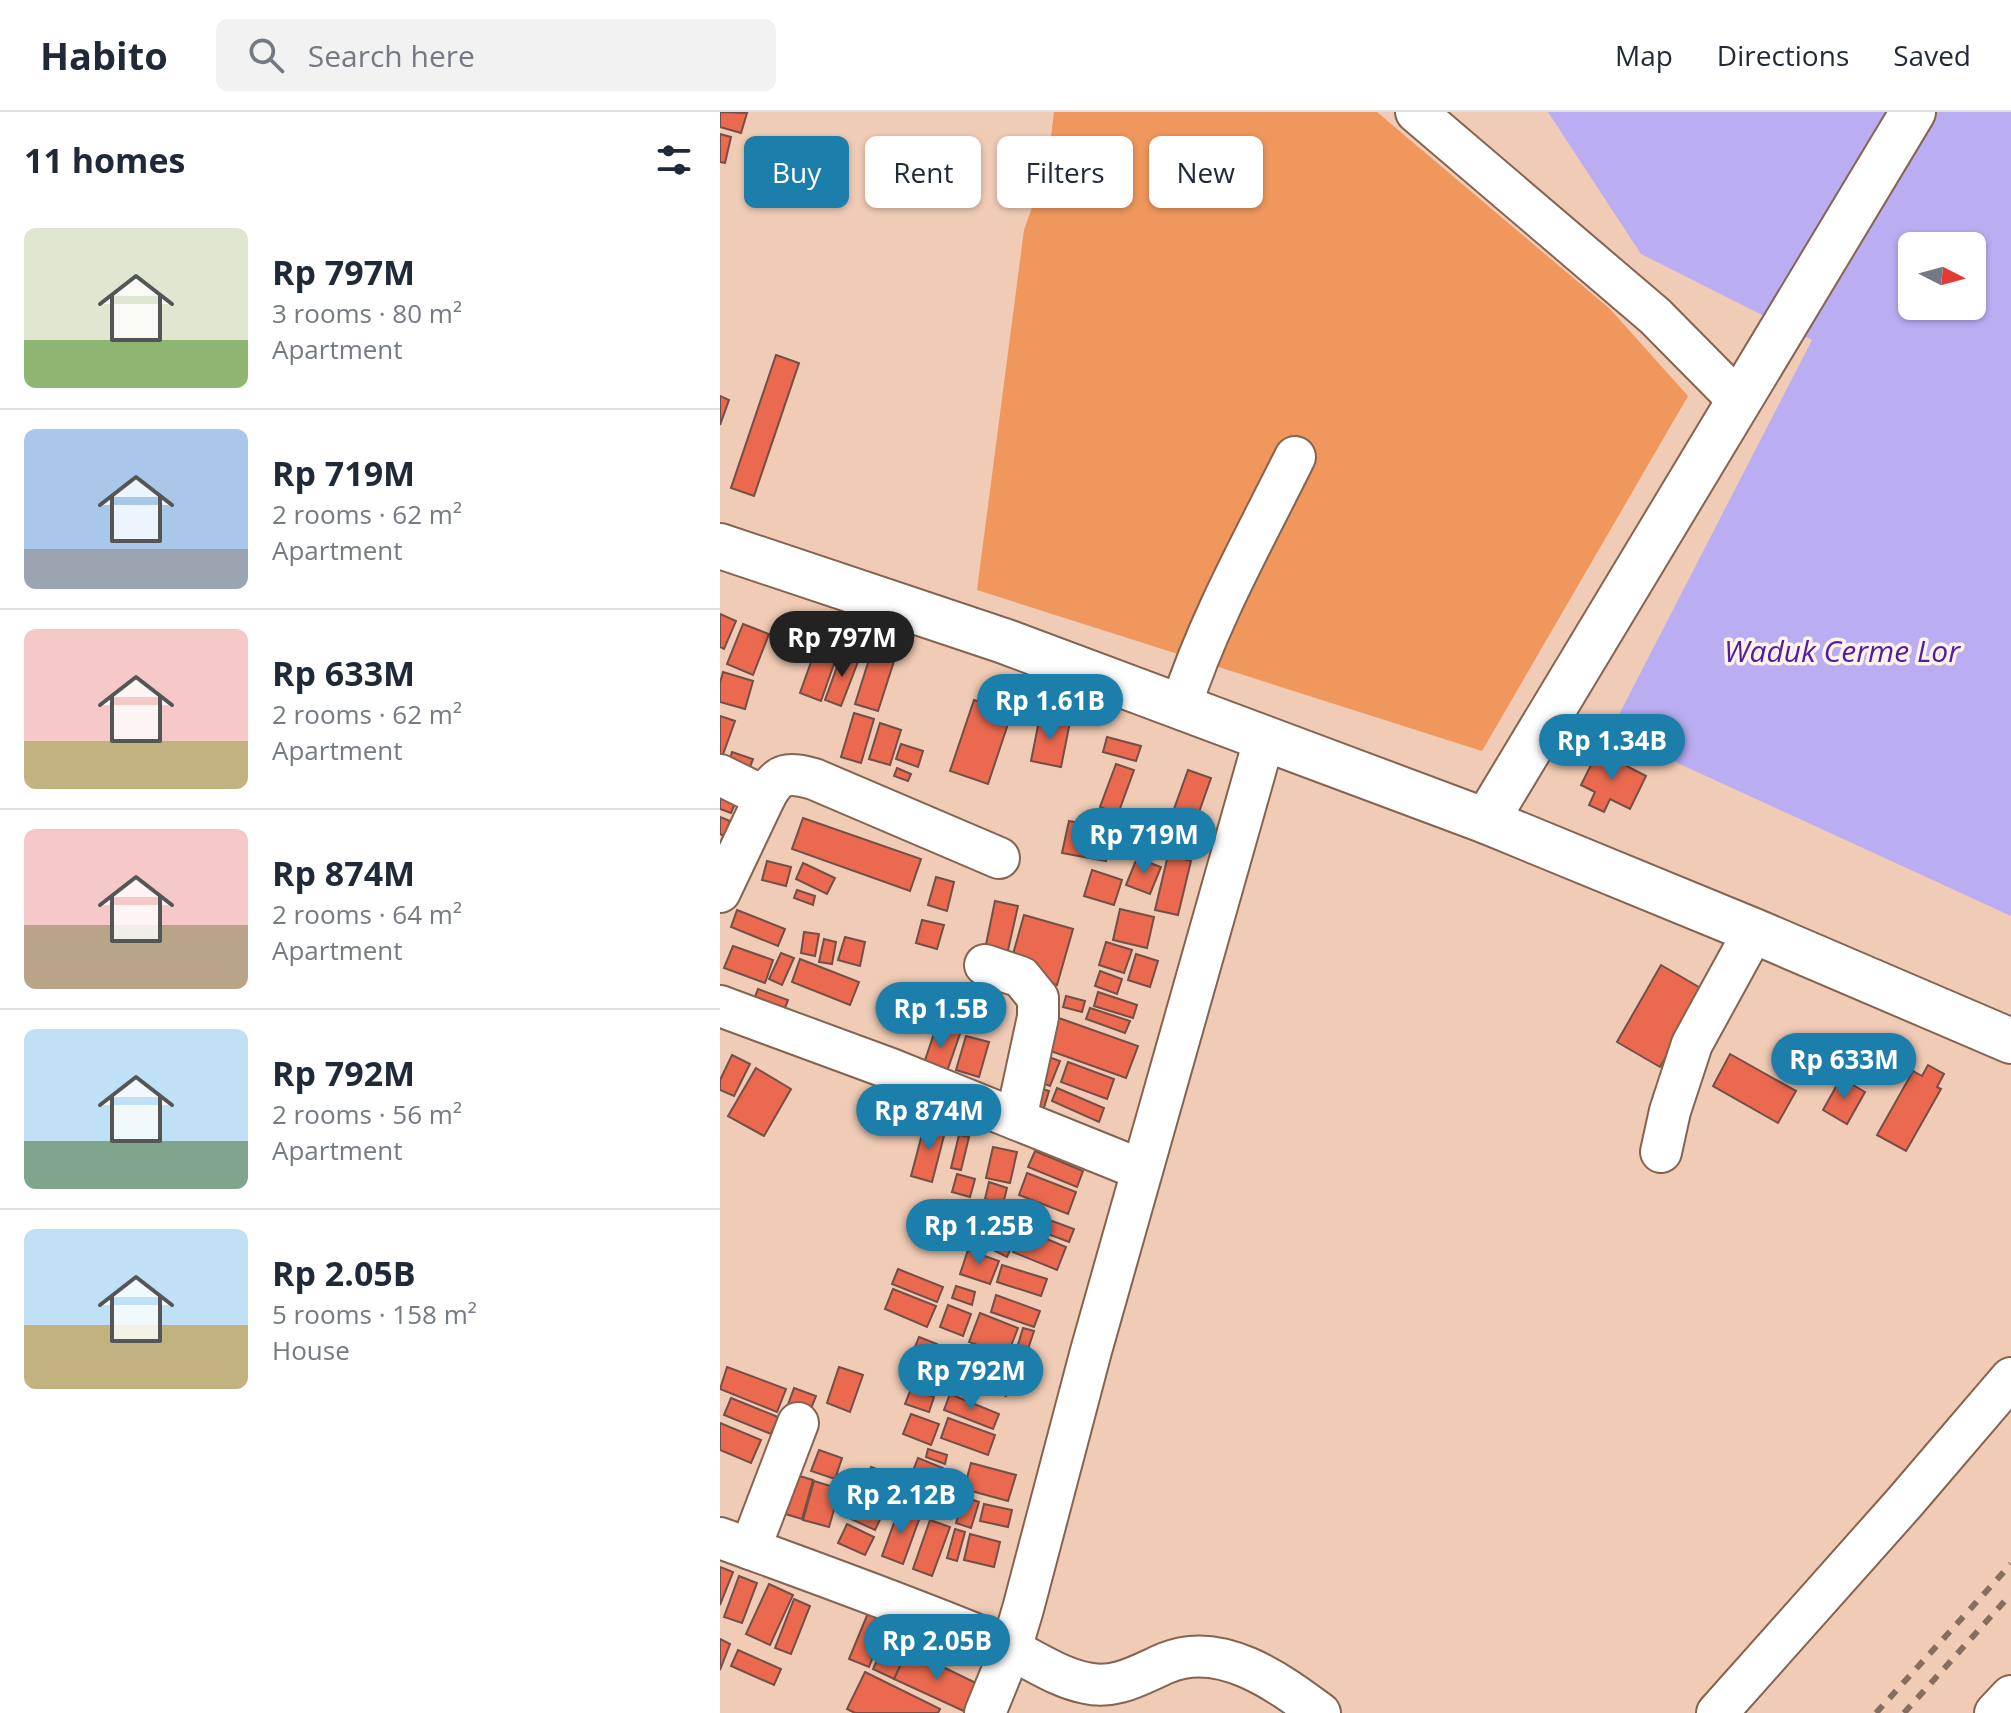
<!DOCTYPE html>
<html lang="en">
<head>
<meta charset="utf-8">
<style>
	body { margin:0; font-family:"Open Sans",sans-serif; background:#f2f2f3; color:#1f2937; height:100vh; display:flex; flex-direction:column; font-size:30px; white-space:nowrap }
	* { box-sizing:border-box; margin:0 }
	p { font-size:26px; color:#747a83 }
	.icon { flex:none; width:44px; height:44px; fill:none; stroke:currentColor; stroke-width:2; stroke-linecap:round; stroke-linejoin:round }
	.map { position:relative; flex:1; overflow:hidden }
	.drawer { display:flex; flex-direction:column; background:#fff; width:720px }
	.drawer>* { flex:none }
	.banner { position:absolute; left:24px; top:24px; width:760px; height:72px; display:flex; gap:16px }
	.needle { width:52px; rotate:96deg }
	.fabs { position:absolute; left:1178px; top:120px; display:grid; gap:16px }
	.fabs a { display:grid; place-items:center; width:88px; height:88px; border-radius:12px; background:#fff; box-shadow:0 2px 6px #0004; font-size:40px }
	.price { position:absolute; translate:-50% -68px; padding:0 18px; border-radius:28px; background:#1c7eaa; color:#fff; font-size:26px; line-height:52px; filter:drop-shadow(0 2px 4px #0008) }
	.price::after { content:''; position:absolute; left:50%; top:48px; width:24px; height:18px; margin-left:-12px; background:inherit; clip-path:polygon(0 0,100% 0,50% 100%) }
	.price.current { background:#222; color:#fff }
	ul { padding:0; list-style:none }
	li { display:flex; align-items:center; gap:24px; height:200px; padding:0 24px }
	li+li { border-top:2px solid #e0e1e3 }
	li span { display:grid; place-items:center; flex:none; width:224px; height:160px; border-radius:12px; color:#555 }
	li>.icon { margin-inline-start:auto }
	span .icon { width:96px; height:96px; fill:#fffc; stroke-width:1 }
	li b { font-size:34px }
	h2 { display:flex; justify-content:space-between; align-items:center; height:96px; padding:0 24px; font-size:34px }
	.chip { padding:0 28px; border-radius:12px; background:#fff; box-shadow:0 2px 6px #0004; font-size:28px; line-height:72px }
	.chip.current { background:#1c7eaa; color:#fff }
	header { display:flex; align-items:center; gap:48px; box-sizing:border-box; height:112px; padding:0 40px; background:#fff; border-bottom:2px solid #e0e1e3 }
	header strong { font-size:38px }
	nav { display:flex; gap:44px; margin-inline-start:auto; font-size:28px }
	.search { width:560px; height:72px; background:#f2f2f3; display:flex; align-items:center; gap:20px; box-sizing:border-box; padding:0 28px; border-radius:12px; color:#747a83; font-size:30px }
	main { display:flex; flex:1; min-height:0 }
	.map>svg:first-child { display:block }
	.green { fill:#ef975c }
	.water { fill:#bbadf2; fill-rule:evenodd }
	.building { fill:#eb6a4f; stroke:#734f47; stroke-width:2 }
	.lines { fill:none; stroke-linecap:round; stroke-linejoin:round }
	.minor-casing { stroke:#846450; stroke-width:44 }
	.major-casing { stroke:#846450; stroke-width:48 }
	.highway-casing { stroke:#846450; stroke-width:48 }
	.minor { stroke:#fff; stroke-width:40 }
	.major { stroke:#fff; stroke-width:44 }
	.highway { stroke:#fff; stroke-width:44 }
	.rail { stroke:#856e60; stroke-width:6; stroke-dasharray:10 10; stroke-linecap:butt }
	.labels { text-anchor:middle; stroke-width:7; stroke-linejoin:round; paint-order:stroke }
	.water-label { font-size:30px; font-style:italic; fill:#521ca3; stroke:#fef2eb }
</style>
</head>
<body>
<header>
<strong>Habito</strong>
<div class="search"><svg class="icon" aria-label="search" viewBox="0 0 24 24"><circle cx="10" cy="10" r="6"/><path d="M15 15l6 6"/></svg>Search here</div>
<nav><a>Map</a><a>Directions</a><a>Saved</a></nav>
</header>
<main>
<section class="drawer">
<h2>11 homes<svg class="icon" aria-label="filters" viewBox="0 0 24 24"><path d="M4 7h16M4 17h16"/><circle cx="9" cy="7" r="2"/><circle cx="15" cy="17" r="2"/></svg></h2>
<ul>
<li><span style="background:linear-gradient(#dfe7d0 70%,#8fb573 0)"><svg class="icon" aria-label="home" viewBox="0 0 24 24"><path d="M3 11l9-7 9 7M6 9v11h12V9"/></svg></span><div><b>Rp 797M</b><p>3 rooms · 80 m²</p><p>Apartment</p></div></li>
<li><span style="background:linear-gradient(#a9c7e8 75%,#9aa5b1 0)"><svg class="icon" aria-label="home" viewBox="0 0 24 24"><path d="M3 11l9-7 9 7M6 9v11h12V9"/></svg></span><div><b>Rp 719M</b><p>2 rooms · 62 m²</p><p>Apartment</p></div></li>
<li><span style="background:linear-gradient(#f6c9c9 70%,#c2b280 0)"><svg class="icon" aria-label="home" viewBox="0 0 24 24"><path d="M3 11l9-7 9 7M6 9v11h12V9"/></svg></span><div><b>Rp 633M</b><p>2 rooms · 62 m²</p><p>Apartment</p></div></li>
<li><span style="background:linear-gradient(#f6c9c9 60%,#b9a48a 0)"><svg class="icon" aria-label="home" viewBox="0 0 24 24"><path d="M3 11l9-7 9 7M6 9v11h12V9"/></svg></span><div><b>Rp 874M</b><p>2 rooms · 64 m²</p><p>Apartment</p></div></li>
<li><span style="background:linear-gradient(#bfe0f5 70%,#7fa58c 0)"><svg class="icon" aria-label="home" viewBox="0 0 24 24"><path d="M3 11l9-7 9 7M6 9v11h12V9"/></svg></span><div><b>Rp 792M</b><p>2 rooms · 56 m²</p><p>Apartment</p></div></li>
<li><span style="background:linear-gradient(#bfe0f5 60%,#c2b280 0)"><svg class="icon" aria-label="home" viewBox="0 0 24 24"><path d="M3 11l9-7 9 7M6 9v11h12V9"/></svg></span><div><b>Rp 2.05B</b><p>5 rooms · 158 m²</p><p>House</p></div></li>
</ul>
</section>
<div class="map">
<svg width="1291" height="1601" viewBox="0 0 1291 1601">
	<rect width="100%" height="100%" fill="#f0cbb5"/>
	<!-- green -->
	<path class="green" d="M 334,0 L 657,0 L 890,197 L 968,284 L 762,639 L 257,478 L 304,118 L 328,50 Z"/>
	<!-- water -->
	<path class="water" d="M 828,0 L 1291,0 L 1291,804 L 890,620 L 1092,228 L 921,142 ZM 1192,134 L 1252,134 L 1252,194 L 1192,194 Z"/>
	<!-- building -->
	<g class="building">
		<path d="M 0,0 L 27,1 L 21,21 L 0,15 Z"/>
		<path d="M 0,22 L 11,25 L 5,51 L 0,50 Z"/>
		<path d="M 56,243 L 79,251 L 34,384 L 11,376 Z"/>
		<path d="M 0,284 L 9,288 L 0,313 Z"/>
		<path d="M 0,502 L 16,509 L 4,537 L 0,535 Z"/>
		<path d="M 23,512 L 49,522 L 33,563 L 7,552 Z"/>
		<path d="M 100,525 L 121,532 L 101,589 L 80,581 Z"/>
		<path d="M 122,541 L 139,547 L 121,594 L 105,588 Z"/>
		<path d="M 151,541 L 174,549 L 158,599 L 135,592 Z"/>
		<path d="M 3,560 L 33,569 L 25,597 L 0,590 L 0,571 Z"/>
		<path d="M 254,588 L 292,600 L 268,672 L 230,659 Z"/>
		<path d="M 134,601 L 154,607 L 141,651 L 121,645 Z"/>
		<path d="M 0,604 L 15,609 L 1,648 L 0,647 Z"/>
		<path d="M 320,604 L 350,610 L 341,655 L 311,649 Z"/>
		<path d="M 160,611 L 181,618 L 170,653 L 149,647 Z"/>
		<path d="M 387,625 L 421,634 L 416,649 L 383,640 Z"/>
		<path d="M 181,632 L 203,639 L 198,655 L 176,647 Z"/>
		<path d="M 878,639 L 926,664 L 910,697 L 890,687 L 884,700 L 869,693 L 875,680 L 861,673 Z"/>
		<path d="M 12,640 L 33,647 L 26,666 L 6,660 Z"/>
		<path d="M 396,652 L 414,658 L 398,702 L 380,695 Z"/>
		<path d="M 177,656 L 191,662 L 188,669 L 174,664 Z"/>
		<path d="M 468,658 L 491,666 L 472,720 L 449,711 Z"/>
		<path d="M 0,672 L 20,679 L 11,701 L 0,697 Z"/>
		<path d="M 0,705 L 10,709 L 4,724 L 0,722 Z"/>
		<path d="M 83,706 L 201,747 L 190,779 L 72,737 Z"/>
		<path d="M 349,709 L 392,717 L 386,749 L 342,741 Z"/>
		<path d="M 448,743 L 471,749 L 458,803 L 435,798 Z"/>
		<path d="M 417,746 L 441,755 L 430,782 L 406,773 Z"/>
		<path d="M 47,749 L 71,755 L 66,774 L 42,768 Z"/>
		<path d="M 83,751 L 115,766 L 107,782 L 76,767 Z"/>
		<path d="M 372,758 L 402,768 L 394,793 L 364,784 Z"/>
		<path d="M 216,765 L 234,770 L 227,799 L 208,793 Z"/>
		<path d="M 77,778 L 95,784 L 93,793 L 74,786 Z"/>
		<path d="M 275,789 L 298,794 L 286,847 L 264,842 Z"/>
		<path d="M 400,797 L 434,805 L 427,836 L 393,828 Z"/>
		<path d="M 17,798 L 65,817 L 58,834 L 11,815 Z"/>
		<path d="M 304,803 L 353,817 L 337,873 L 288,860 Z"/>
		<path d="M 202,808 L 224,813 L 217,837 L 196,831 Z"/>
		<path d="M 84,820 L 99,822 L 95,844 L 81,841 Z"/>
		<path d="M 125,825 L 145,830 L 140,854 L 118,848 Z"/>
		<path d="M 104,827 L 116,830 L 112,852 L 99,850 Z"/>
		<path d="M 386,830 L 412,838 L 404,861 L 379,853 Z"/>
		<path d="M 13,834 L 53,848 L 45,871 L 4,856 Z"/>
		<path d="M 61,841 L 74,846 L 62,873 L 49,867 Z"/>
		<path d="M 416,842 L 438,849 L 430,875 L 408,868 Z"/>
		<path d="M 80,847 L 139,870 L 130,893 L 72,870 Z"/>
		<path d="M 941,853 L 984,878 L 940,955 L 897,930 Z"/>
		<path d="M 380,859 L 402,867 L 397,882 L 375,874 Z"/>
		<path d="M 38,877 L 68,888 L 63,901 L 33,890 Z"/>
		<path d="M 378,880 L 417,893 L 413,906 L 374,894 Z"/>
		<path d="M 346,884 L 365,889 L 362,900 L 343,895 Z"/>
		<path d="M 370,896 L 410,909 L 405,921 L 366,907 Z"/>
		<path d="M 336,905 L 418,934 L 406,966 L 325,937 Z"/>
		<path d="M 219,907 L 242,916 L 224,968 L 201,960 Z"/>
		<path d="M 246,924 L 269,930 L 259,965 L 236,958 Z"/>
		<path d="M 1010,942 L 1076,979 L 1058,1011 L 993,974 Z"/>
		<path d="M 12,943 L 30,952 L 14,984 L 0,978 L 0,968 Z"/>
		<path d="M 326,944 L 340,949 L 330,974 L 317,969 Z"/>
		<path d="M 348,950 L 394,967 L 387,987 L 341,970 Z"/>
		<path d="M 1208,953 L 1224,962 L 1217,975 L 1221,977 L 1186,1039 L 1157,1023 L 1193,959 L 1202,964 Z"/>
		<path d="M 36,956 L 71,977 L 44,1024 L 8,1004 Z"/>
		<path d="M 1121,966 L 1145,980 L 1127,1012 L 1103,998 Z"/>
		<path d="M 316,975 L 329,979 L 323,999 L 309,995 Z"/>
		<path d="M 337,976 L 384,996 L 379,1010 L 332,989 Z"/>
		<path d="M 205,1011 L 226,1016 L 212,1070 L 191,1064 Z"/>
		<path d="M 239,1023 L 249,1025 L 241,1058 L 231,1056 Z"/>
		<path d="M 273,1035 L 297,1040 L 290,1071 L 266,1066 Z"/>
		<path d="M 315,1039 L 363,1059 L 357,1075 L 308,1055 Z"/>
		<path d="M 307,1061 L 356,1080 L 348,1102 L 299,1083 Z"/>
		<path d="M 237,1062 L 255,1067 L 250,1085 L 232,1080 Z"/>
		<path d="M 269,1070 L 287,1076 L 283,1092 L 265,1087 Z"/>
		<path d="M 294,1100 L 304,1107 L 293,1125 L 283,1118 Z"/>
		<path d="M 316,1103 L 354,1117 L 349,1130 L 312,1116 Z"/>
		<path d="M 303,1117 L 346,1135 L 337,1158 L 293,1140 Z"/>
		<path d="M 278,1123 L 294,1130 L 287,1145 L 271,1137 Z"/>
		<path d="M 248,1138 L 279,1149 L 270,1172 L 240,1162 Z"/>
		<path d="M 282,1153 L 327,1167 L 321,1184 L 277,1170 Z"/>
		<path d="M 178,1157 L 223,1175 L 217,1190 L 172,1172 Z"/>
		<path d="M 236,1174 L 255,1180 L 252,1193 L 232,1186 Z"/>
		<path d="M 173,1177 L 216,1194 L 207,1215 L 165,1197 Z"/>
		<path d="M 276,1183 L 320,1199 L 314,1215 L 271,1200 Z"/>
		<path d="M 228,1193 L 251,1202 L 243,1224 L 220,1215 Z"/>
		<path d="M 260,1201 L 298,1216 L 287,1244 L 249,1230 Z"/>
		<path d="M 303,1216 L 314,1219 L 304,1249 L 294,1246 Z"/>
		<path d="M 199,1225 L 217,1232 L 210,1252 L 191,1245 Z"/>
		<path d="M 234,1237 L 295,1258 L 286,1284 L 225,1263 Z"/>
		<path d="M 7,1255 L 66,1277 L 57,1300 L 0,1277 Z"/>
		<path d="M 119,1255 L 143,1263 L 130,1300 L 107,1291 Z"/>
		<path d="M 74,1276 L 96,1284 L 86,1309 L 65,1301 Z"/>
		<path d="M 191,1277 L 214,1285 L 209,1300 L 185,1292 Z"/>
		<path d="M 230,1282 L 279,1302 L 273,1317 L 224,1298 Z"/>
		<path d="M 11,1286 L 58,1305 L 51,1322 L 4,1303 Z"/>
		<path d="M 191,1302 L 219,1312 L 211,1333 L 183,1322 Z"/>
		<path d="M 228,1306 L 275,1323 L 268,1343 L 221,1326 Z"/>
		<path d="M 0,1311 L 41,1328 L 31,1351 L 0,1338 Z"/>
		<path d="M 208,1337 L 227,1343 L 225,1352 L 206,1345 Z"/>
		<path d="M 99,1338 L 122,1346 L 115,1367 L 91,1359 Z"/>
		<path d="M 198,1346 L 223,1356 L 205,1402 L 180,1392 Z"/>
		<path d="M 251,1351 L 296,1363 L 288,1389 L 244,1377 Z"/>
		<path d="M 151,1355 L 181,1366 L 173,1385 L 143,1374 Z"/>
		<path d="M 66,1360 L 93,1368 L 82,1407 L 55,1399 Z"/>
		<path d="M 94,1369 L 120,1377 L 109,1415 L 83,1408 Z"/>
		<path d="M 145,1378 L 169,1389 L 155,1418 L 131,1407 Z"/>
		<path d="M 220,1379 L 237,1385 L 230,1407 L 212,1401 Z"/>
		<path d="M 244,1385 L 259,1390 L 251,1416 L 236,1411 Z"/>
		<path d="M 264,1392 L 292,1398 L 288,1415 L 260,1409 Z"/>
		<path d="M 179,1397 L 200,1405 L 183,1452 L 162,1444 Z"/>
		<path d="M 210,1408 L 230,1415 L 212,1464 L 193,1457 Z"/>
		<path d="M 127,1412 L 154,1425 L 145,1443 L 118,1431 Z"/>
		<path d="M 235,1417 L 245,1420 L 237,1449 L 227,1446 Z"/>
		<path d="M 250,1422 L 280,1430 L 274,1455 L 244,1448 Z"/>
		<path d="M 0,1455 L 13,1460 L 0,1493 Z"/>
		<path d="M 19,1464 L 37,1471 L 22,1511 L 4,1505 Z"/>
		<path d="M 49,1472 L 73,1483 L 50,1533 L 26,1522 Z"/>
		<path d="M 74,1487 L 90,1494 L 71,1542 L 55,1536 Z"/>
		<path d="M 153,1489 L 172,1496 L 149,1555 L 129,1547 Z"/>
		<path d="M 0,1527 L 10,1532 L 0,1558 Z"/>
		<path d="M 166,1528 L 188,1538 L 174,1567 L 153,1557 Z"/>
		<path d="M 18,1538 L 61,1557 L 54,1573 L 11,1554 Z"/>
		<path d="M 188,1538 L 260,1573 L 248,1601 L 174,1567 Z"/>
		<path d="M 145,1560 L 220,1597 L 218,1601 L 135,1601 L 127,1597 Z"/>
	</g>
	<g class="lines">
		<!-- minor casing -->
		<g class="minor-casing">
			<g id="minor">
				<path d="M 696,0 L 935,204 L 1018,288"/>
				<path d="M 461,594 C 489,507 535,426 575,345"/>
				<path d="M 0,663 L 45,685"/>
				<path d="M 0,780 L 45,685 C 58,660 68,660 94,667 L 279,746"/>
				<path d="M 265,853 L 301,865 L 318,886 L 318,905 L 296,1007"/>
				<path d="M 0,894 L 171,957 L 422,1058"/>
				<path d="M 941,1040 L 950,999 L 972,932 L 1034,819"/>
				<path d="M 0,1426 C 86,1457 171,1488 255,1522 C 268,1528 282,1532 294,1539 C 318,1551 340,1566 366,1571 C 396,1578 420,1562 446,1551 C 501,1528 558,1570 600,1601"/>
				<path d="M 30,1437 L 78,1311"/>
				<path d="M 265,1601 L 291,1537 L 303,1497 L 371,1239 L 544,628"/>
				<path d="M 997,1601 L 1184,1391 L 1291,1266"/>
				<path d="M 1275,1601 L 1291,1584"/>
			</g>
		</g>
		<!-- major casing -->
		<g class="major-casing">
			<path id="major" d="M 766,709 L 1193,0"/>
		</g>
		<!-- highway casing -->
		<g class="highway-casing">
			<path id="highway" d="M 0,434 L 284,529 L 766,709 L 1034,819 L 1291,929"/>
		</g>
		<!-- minor -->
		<use href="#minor" class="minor"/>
		<!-- major -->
		<use href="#major" class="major"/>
		<!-- highway -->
		<use href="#highway" class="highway"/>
		<!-- rail -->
		<g class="rail">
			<path d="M 1156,1601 L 1291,1452"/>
			<path d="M 1184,1601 L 1291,1482"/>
		</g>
	</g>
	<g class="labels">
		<!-- water labels -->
		<g class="water-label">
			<text x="1122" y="550">Waduk Cerme Lor</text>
		</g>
	</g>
</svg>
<div class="fabs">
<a><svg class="needle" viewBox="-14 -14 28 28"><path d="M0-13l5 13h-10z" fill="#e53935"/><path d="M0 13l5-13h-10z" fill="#747a83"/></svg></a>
</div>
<b class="price current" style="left:122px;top:567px">Rp 797M</b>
<b class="price" style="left:330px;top:630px">Rp 1.61B</b>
<b class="price" style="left:892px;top:670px">Rp 1.34B</b>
<b class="price" style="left:424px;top:764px">Rp 719M</b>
<b class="price" style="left:221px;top:938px">Rp 1.5B</b>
<b class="price" style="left:1124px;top:989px">Rp 633M</b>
<b class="price" style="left:209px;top:1040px">Rp 874M</b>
<b class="price" style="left:259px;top:1155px">Rp 1.25B</b>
<b class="price" style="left:251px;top:1300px">Rp 792M</b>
<b class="price" style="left:181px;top:1424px">Rp 2.12B</b>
<b class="price" style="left:217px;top:1570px">Rp 2.05B</b>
<div class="banner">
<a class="chip current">Buy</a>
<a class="chip">Rent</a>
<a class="chip">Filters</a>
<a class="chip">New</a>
</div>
</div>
</main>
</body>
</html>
